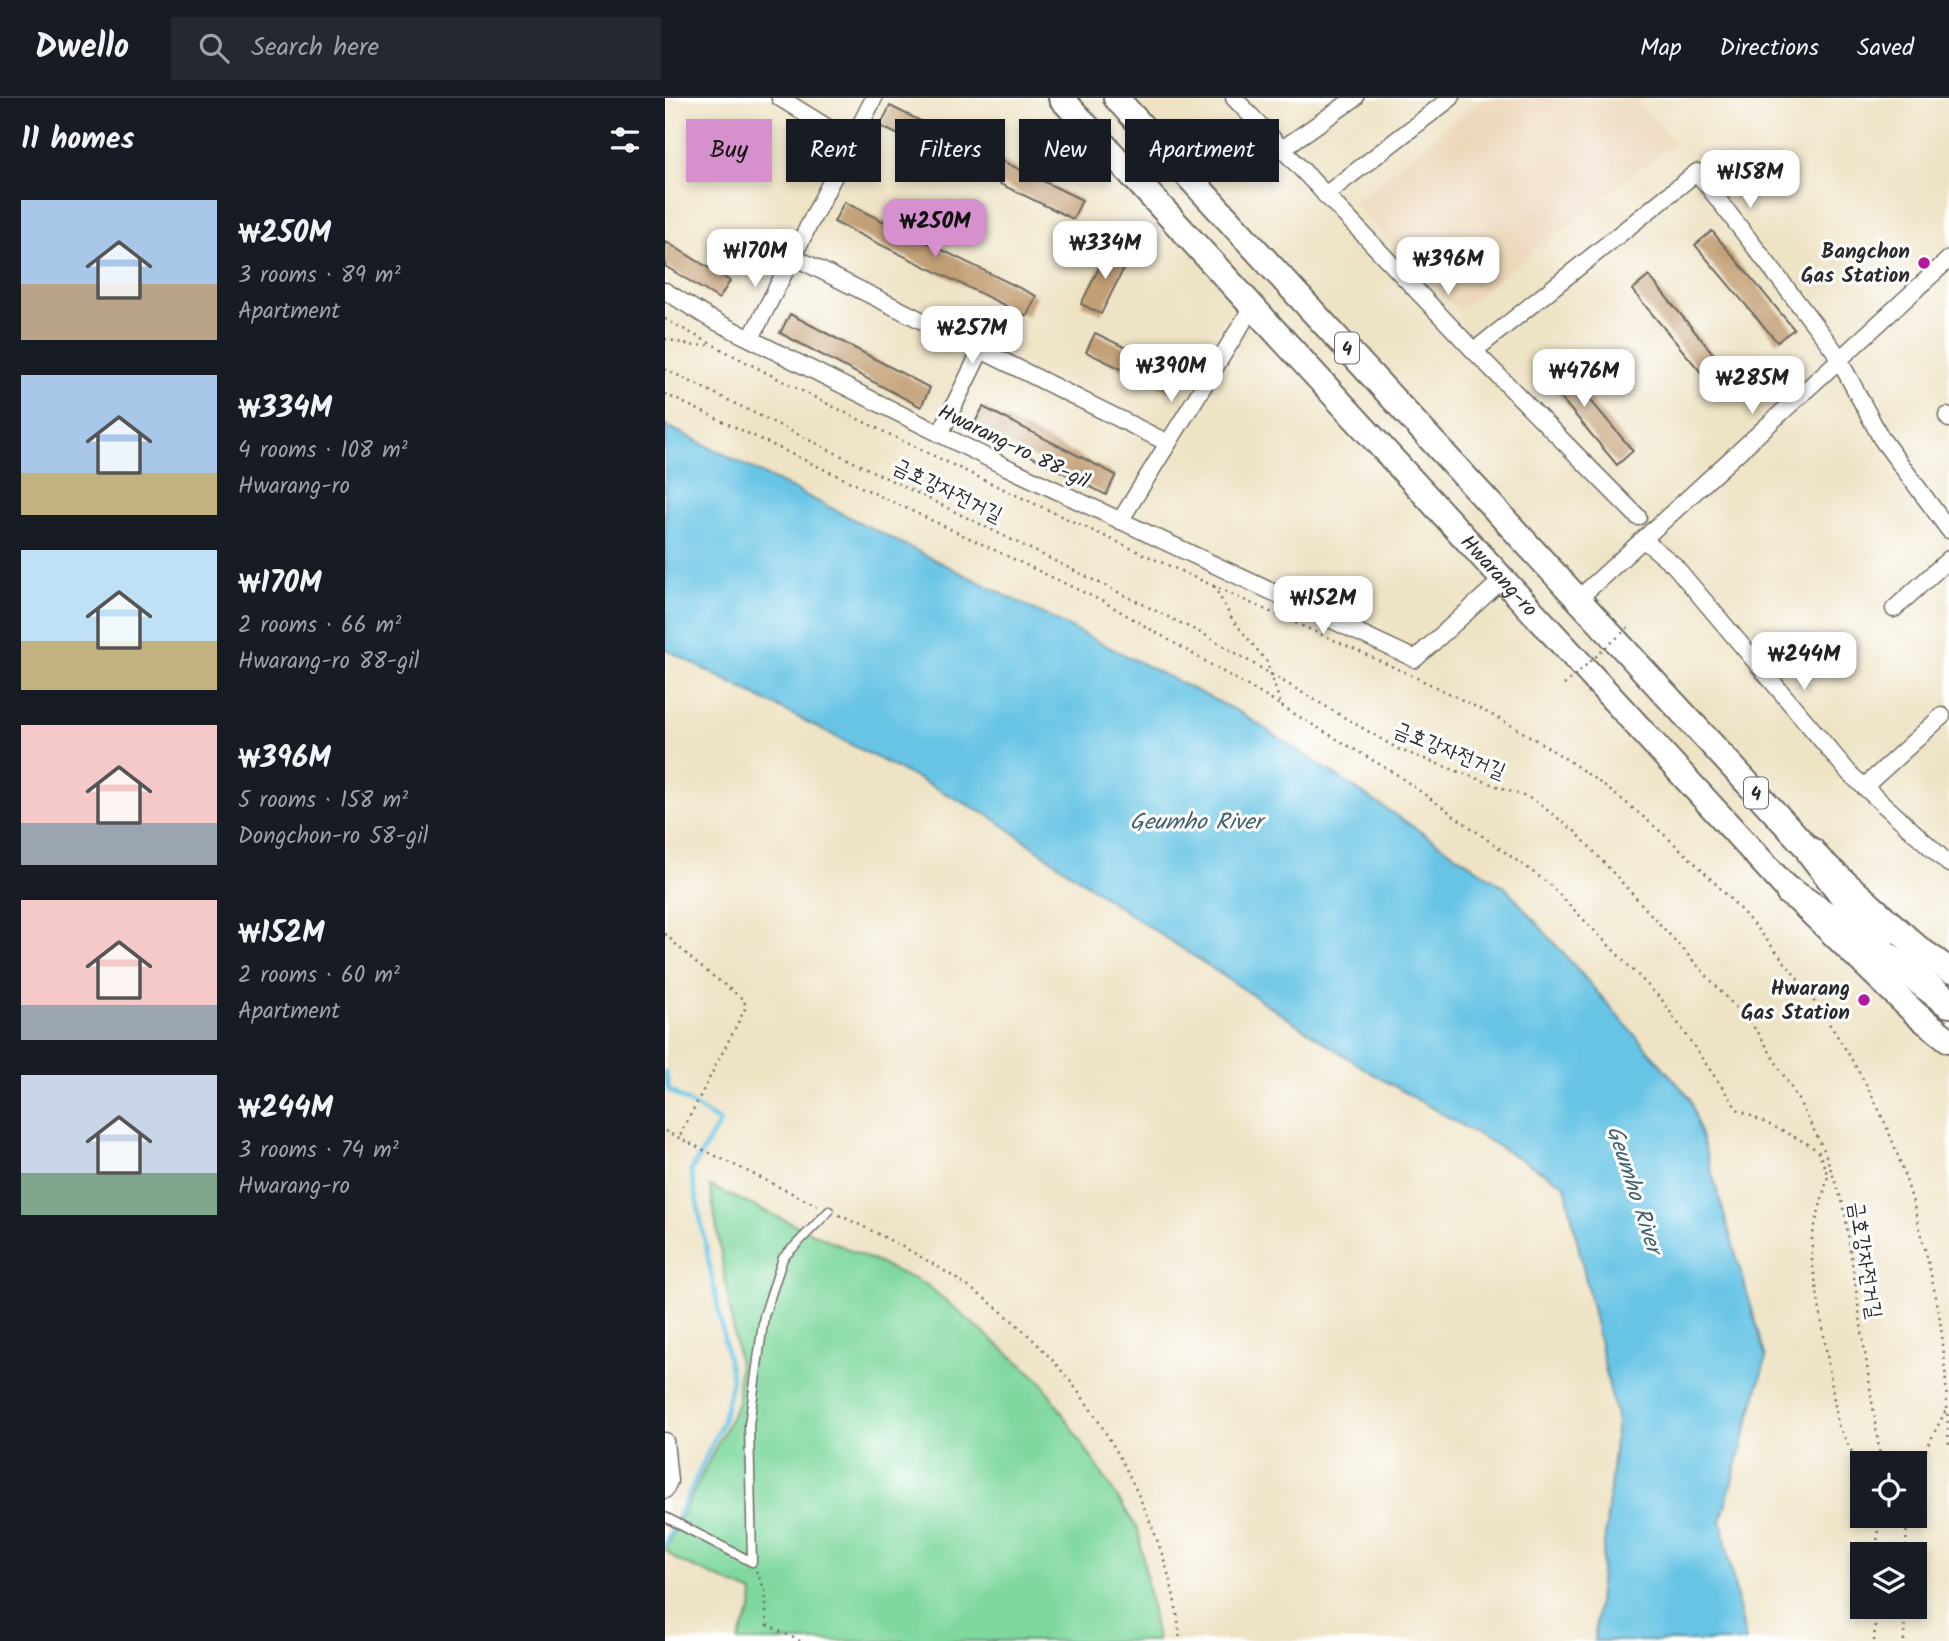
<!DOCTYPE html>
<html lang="en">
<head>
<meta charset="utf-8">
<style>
	body { margin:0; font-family:Kalam,"Poor Story",sans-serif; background:#242831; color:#f1f3f6; height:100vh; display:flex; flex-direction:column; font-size:26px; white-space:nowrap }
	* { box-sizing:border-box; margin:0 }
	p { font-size:23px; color:#9ea1a6 }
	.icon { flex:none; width:38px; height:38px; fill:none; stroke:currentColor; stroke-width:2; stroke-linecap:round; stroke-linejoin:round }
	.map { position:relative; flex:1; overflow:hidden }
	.drawer { display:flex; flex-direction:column; background:#171b24; width:665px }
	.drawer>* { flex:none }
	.guide { position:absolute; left:21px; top:21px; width:665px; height:63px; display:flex; gap:14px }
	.tools { position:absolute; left:1185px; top:1353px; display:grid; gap:14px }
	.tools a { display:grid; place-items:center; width:77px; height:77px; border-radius:0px; background:#171b24; box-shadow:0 4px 10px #0003; font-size:35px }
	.price { position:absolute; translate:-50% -60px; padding:0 16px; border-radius:14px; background:#fff; color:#222; font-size:23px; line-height:46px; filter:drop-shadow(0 2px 4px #0008) }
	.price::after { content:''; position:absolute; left:50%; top:42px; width:21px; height:16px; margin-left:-10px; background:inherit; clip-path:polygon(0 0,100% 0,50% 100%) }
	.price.on { background:#d690ce; color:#111 }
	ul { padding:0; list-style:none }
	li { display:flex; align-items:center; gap:21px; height:175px; padding:0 21px }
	li span { display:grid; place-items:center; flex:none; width:196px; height:140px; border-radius:0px; color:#555 }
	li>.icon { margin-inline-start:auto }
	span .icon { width:84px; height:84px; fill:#fffc; stroke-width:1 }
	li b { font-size:30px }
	h2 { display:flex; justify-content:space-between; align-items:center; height:84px; padding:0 21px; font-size:30px }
	.chip { padding:0 24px; border-radius:0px; background:#171b24; box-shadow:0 4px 10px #0003; font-size:24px; line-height:63px }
	.chip.on { background:#d690ce; color:#111 }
	header { display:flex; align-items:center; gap:42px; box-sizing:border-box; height:98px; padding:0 35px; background:#171b24; border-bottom:2px solid #363941 }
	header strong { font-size:33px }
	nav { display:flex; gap:38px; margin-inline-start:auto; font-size:24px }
	.search { width:490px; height:63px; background:#242831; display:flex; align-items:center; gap:18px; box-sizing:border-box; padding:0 24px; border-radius:0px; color:#9ea1a6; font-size:26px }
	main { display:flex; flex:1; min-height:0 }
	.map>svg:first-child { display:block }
	.built { fill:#ecd7ba }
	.green { fill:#7fd89e; stroke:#558264; stroke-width:2 }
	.water { fill:#67c4e5; stroke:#497888; stroke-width:2 }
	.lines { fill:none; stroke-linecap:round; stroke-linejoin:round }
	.stream { stroke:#67c4e5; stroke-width:4.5 }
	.building { fill:#c29f74 }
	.service-casing { stroke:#6f6b61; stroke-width:11 }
	.minor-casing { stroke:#6f6b61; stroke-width:19 }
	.primary-casing { stroke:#6f6b61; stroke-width:28 }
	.motorway-casing { stroke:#6f6b61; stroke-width:32 }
	.path { stroke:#6f6b61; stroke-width:2.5; stroke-dasharray:2 5; stroke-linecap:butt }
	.service { stroke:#fff; stroke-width:8 }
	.minor { stroke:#fff; stroke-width:16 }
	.primary { stroke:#fff; stroke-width:24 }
	.motorway { stroke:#fff; stroke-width:28 }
	.path-bridge { stroke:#6f6b61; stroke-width:2.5; stroke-dasharray:2 5; stroke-linecap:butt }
	.poi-dot { fill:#b5179e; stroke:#fff; stroke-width:2.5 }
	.labels { text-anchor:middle; stroke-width:6; stroke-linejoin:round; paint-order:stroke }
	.shield { fill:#fff; stroke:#6b6b6b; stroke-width:2 }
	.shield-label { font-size:19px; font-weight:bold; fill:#2b2b2b }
	.poi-label { font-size:21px; font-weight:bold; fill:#2b2b2b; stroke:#fff; text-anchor:end }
	.street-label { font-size:21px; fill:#2b2b2b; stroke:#fff }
	.water-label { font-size:23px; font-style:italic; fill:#40616c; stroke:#fff }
</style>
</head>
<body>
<header>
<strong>Dwello</strong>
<div class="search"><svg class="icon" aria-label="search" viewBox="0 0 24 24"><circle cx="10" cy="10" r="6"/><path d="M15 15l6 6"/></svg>Search here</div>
<nav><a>Map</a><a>Directions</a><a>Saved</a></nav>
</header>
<main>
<section class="drawer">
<h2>11 homes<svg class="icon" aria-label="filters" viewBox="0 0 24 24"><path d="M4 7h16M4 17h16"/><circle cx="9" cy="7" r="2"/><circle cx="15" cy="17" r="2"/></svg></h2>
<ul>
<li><span style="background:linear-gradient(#a9c7e8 60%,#b9a48a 0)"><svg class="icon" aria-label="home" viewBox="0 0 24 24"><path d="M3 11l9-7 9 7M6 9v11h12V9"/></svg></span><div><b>₩250M</b><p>3 rooms · 89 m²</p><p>Apartment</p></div></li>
<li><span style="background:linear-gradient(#a9c7e8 70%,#c2b280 0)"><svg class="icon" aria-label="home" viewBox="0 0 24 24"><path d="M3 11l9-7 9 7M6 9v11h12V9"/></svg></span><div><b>₩334M</b><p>4 rooms · 108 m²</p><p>Hwarang-ro</p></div></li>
<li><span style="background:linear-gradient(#bfe0f5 65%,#c2b280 0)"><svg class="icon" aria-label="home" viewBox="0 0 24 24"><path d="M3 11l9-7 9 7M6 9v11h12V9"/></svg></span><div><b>₩170M</b><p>2 rooms · 66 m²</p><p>Hwarang-ro 88-gil</p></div></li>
<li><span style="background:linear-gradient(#f6c9c9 70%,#9aa5b1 0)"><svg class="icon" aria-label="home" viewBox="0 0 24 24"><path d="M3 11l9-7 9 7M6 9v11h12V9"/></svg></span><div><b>₩396M</b><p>5 rooms · 158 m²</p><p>Dongchon-ro 58-gil</p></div></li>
<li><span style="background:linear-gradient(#f6c9c9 75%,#9aa5b1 0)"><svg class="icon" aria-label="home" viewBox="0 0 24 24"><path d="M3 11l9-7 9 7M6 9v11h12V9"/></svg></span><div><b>₩152M</b><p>2 rooms · 60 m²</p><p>Apartment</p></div></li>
<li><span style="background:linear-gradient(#c9d6e8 70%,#7fa58c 0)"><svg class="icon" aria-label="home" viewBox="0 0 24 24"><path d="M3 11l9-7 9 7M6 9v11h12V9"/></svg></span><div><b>₩244M</b><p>3 rooms · 74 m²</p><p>Hwarang-ro</p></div></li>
</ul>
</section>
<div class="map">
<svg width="1284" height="1543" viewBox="0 0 1284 1543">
	<rect width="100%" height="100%" fill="#fff"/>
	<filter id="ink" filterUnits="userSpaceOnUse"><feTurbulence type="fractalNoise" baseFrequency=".0143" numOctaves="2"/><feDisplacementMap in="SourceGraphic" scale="14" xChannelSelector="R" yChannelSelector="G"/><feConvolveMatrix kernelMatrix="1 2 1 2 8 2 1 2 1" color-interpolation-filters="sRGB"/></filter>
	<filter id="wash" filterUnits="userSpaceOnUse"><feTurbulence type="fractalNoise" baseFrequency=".00686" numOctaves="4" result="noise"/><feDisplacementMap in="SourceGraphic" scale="28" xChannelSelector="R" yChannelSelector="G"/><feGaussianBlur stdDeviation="1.57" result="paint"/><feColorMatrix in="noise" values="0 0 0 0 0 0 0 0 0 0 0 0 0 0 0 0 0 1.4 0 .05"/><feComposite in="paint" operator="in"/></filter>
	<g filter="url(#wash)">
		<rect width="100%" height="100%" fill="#eee3c5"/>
		<!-- built -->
		<path class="built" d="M 818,0 L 970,0 L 1010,44 L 793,213 L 688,105 Z"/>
		<!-- green -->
		<path class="green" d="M 45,1088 L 262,1187 L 376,1283 L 473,1431 L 492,1543 L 73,1543 L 87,1510 L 88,1495 L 11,1462 L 0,1451 L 73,1305 L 74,1267 Z"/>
		<!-- water -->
		<path class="water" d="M 0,327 L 576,615 L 841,790 L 1025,1000 L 1101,1260 L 1056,1423 L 1081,1543 L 929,1543 L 952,1324 L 900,1087 L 703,973 L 451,807 L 325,718 L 0,551 Z"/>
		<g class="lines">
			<!-- stream -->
			<path class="stream" d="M 0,974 L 4,992 L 55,1024 L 26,1073 L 67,1281 L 58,1323 L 0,1446"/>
		</g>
		<g id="blocks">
			<!-- building -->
			<g class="building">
				<path d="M 225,8 L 417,102 L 408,121 L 215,28 Z"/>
				<path d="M 179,104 L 371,198 L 362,218 L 169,124 Z"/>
				<path d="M 1047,133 L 1129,231 L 1112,244 L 1030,147 Z"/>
				<path d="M 0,143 L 65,183 L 54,201 L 0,168 Z"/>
				<path d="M 444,150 L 464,160 L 436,216 L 416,206 Z"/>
				<path d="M 984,178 L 1065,276 L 1049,290 L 967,192 Z"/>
				<path d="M 125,216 L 265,290 L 256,309 L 115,235 Z"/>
				<path d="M 430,235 L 515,276 L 506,295 L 421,254 Z"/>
				<path d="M 886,255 L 968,353 L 952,367 L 870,269 Z"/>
				<path d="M 318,309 L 451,377 L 441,397 L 308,328 Z"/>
			</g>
		</g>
	</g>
	<g filter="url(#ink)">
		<use href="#blocks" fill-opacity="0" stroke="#6f6b61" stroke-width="2"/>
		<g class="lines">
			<!-- service casing -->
			<g class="service-casing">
				<path id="service" d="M 0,1419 L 87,1464 L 84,1327 L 99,1218 L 118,1160 L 164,1113"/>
			</g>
			<!-- minor casing -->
			<g class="minor-casing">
				<g id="minor">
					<path d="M 115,0 L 186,44"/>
					<path d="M 569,0 L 809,253 L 973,419"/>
					<path d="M 617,51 L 690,0"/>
					<path d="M 660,97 L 786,0"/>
					<path d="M 127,158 L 503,345"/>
					<path d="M 0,193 L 44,220 L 335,366 L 750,561 L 837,482"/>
					<path d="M 86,240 L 209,0"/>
					<path d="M 809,253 L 1032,74 L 1169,252 L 1216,340 L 1284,432"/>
					<path d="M 1282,318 L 1284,321"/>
					<path d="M 275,336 L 316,252"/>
					<path d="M 455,423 L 588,208"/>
					<path d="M 979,442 L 1009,467 L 1185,676 L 1284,766"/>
					<path d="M 913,501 L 1284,161"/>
					<path d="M 1229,511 L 1284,461"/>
					<path d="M 1199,689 L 1277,618"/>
					<path d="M 0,1343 L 4,1383 L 0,1392"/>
				</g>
			</g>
			<!-- primary casing -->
			<g class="primary-casing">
				<g id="primary">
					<path id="s1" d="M 396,0 L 1125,794 L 1252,917 L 1284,942"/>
					<path d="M 451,0 L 1146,754 L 1253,850 L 1284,872"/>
				</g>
			</g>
			<!-- motorway casing -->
			<g class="motorway-casing">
				<g id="motorway">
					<path d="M 1146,754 L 1214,843"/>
					<path d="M 1125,794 L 1229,863 L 1284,905"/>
				</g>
			</g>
			<!-- path -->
			<g class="path">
				<path d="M 0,221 C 180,319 366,405 553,490 C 641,531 732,568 819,613 C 978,694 1121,837 1205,994 C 1236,1052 1254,1122 1268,1186 C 1281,1239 1281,1295 1284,1350"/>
				<path d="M 0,241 L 30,248 L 45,247"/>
				<path d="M 0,271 L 538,536 L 733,651 L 869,702 L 911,734 L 1093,934 L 1135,1005 L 1159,1052 L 1179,1109 L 1216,1365"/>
				<path d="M 0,296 L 439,504 L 615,607"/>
				<path d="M 549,488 L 567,521 L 602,564 L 616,608 L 731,676 L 883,785 L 997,902 L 1072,1011 L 1140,1044 L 1153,1053 L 1163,1078 L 1147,1139 L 1147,1162 L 1173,1327 L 1197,1373"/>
				<path d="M 0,836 L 31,865 L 79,902 L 81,909 L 14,1039"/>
				<path d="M 0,1033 L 155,1109"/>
				<path d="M 174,1117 C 317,1184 405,1249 473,1396 C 494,1442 512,1492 515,1543"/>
				<path d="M 1250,1386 L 1263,1347 L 1281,1312"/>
				<path d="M 1212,1456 L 1213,1418"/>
				<path d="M 1241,1456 L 1242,1418"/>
				<path d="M 91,1473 L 100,1492 L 102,1527 L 135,1543"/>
				<path d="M 1209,1543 L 1211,1508"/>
				<path d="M 1239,1543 L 1240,1508"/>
			</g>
			<!-- service -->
			<use href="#service" class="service"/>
			<!-- minor -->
			<use href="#minor" class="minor"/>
			<!-- primary -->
			<use href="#primary" class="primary"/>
			<!-- motorway -->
			<use href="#motorway" class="motorway"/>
			<!-- path-bridge -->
			<path class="path-bridge" d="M 899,587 L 965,528"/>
		</g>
	</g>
	<!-- markers -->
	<g class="poi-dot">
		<circle cx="1259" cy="165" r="7"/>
		<circle cx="1199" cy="902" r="7"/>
	</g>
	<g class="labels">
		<!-- shield labels -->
		<g class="shield">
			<rect x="670" y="234.5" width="24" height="31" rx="5"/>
			<rect x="1079" y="679.5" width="24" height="31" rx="5"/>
		</g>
		<g class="shield-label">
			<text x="682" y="257">4</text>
			<text x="1091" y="702">4</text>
		</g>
		<!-- poi labels -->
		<g class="poi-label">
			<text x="1245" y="160">Bangchon<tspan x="1245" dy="24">Gas Station</tspan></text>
			<text x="1185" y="897">Hwarang<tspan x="1185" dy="24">Gas Station</tspan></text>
		</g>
		<!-- street labels -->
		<g class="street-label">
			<text transform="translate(349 348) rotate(26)" y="7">Hwarang-ro 88-gil</text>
			<text transform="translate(283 392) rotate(26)" y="7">금호강자전거길</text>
			<text dy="7" stroke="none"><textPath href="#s1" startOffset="648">Hwarang-ro</textPath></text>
			<text transform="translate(785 652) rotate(22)" y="7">금호강자전거길</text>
			<text transform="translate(1201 1162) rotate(81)" y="7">금호강자전거길</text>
		</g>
		<!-- water labels -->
		<g class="water-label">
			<text x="531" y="731">Geumho River</text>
			<text transform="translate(970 1091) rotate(72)" y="8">Geumho River</text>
		</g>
	</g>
</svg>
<div class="tools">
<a><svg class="icon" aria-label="locate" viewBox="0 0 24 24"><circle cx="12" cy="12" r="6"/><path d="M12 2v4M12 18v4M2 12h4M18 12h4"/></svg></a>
<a><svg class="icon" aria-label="layers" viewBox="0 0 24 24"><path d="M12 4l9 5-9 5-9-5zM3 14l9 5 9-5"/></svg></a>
</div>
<b class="price" style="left:1085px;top:112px">₩158M</b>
<b class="price on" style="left:270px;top:161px">₩250M</b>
<b class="price" style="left:440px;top:183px">₩334M</b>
<b class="price" style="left:90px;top:191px">₩170M</b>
<b class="price" style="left:783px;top:199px">₩396M</b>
<b class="price" style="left:307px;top:268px">₩257M</b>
<b class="price" style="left:506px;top:306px">₩390M</b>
<b class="price" style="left:919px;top:311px">₩476M</b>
<b class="price" style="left:1087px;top:318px">₩285M</b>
<b class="price" style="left:658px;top:538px">₩152M</b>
<b class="price" style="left:1139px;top:594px">₩244M</b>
<div class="guide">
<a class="chip on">Buy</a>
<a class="chip">Rent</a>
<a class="chip">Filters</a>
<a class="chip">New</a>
<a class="chip">Apartment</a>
</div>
</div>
</main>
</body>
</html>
